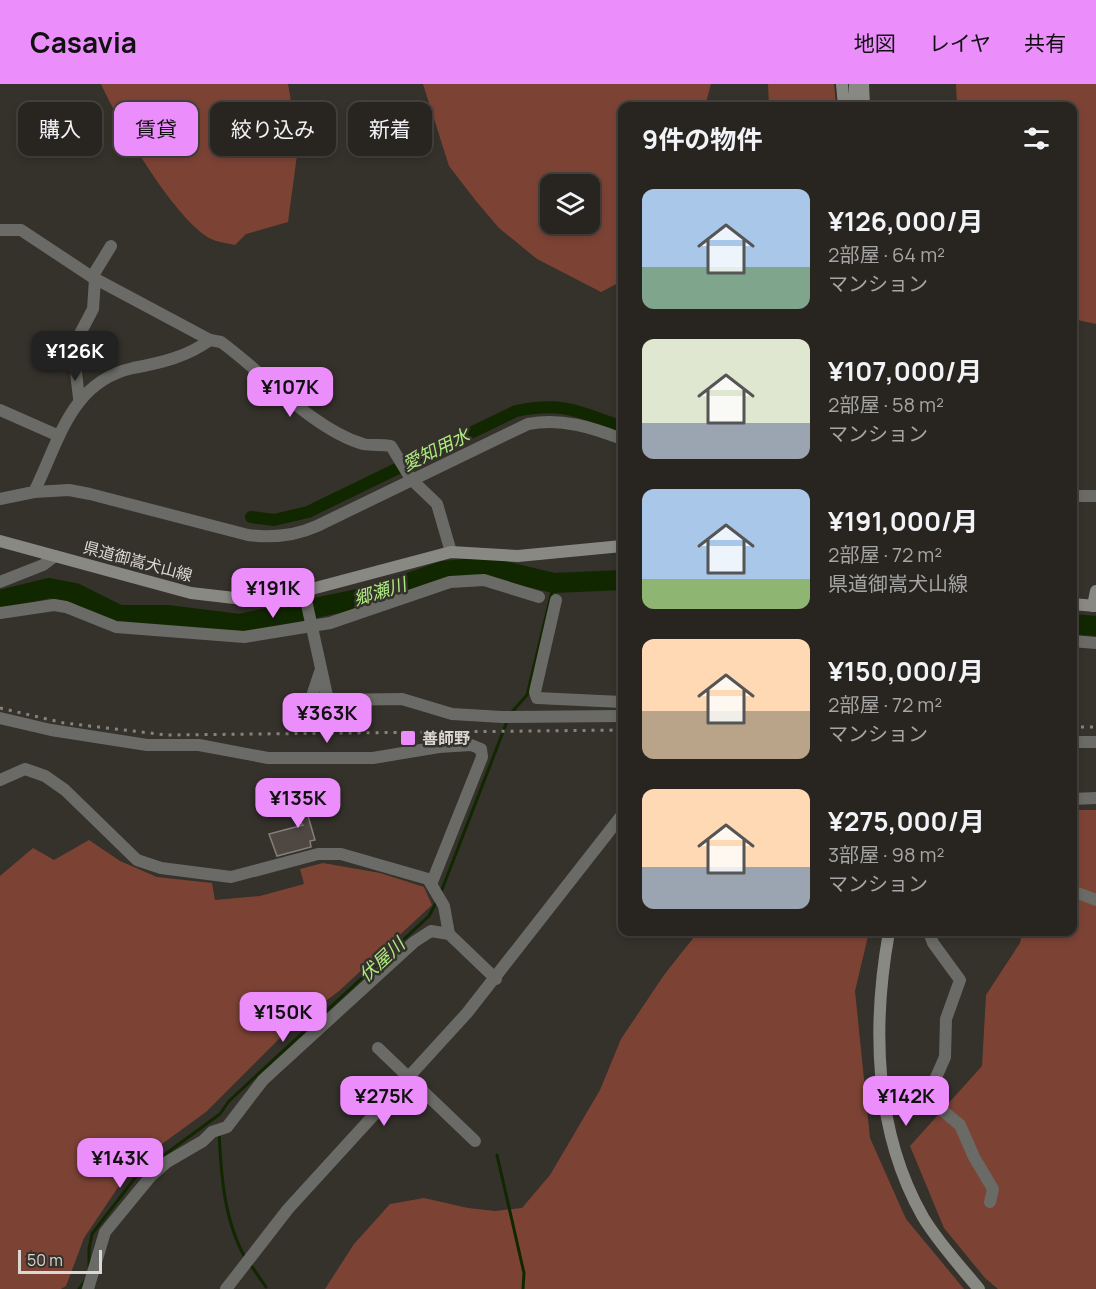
<!DOCTYPE html>
<html lang="ja">
<head>
<meta charset="utf-8">
<style>
	body { margin:0; font-family:Manrope,"Noto Sans JP",sans-serif; background:#34312d; color:#f1f3f6; height:100vh; display:flex; flex-direction:column; font-size:22px; white-space:nowrap }
	* { box-sizing:border-box; margin:0 }
	p { font-size:20px; color:#a5a5a5 }
	.icon { flex:none; width:33px; height:33px; fill:none; stroke:currentColor; stroke-width:2; stroke-linecap:round; stroke-linejoin:round }
	.map { position:relative; flex:1; overflow:hidden }
	.sheet { position:absolute; left:618px; top:18px; width:459px; height:834px; display:flex; flex-direction:column; background:#282520; border-radius:12px; box-shadow:0 3px 9px #0003,0 0 0 2px #44423e }
	.sheet>* { flex:none }
	.guide { position:absolute; left:18px; top:18px; width:510px; height:54px; display:flex; gap:12px }
	.buttons { position:absolute; left:540px; top:90px; display:grid; gap:12px }
	.buttons a { display:grid; place-items:center; width:60px; height:60px; border-radius:12px; background:#282520; box-shadow:0 3px 9px #0003,0 0 0 2px #44423e; font-size:30px }
	.scale { position:absolute; left:18px; bottom:15px; width:84px; box-sizing:border-box; padding-left:6px; border:3px solid #dbd8d4; border-top:0; font-size:16px; line-height:21px; white-space:nowrap; color:#dbd8d4; -webkit-text-stroke:4px #35312b; paint-order:stroke }
	.price { position:absolute; translate:-50% -51px; padding:0 14px; border-radius:12px; background:#eb8dfb; color:#111; font-size:20px; line-height:39px; filter:drop-shadow(0 2px 3px #0008) }
	.price::after { content:''; position:absolute; left:50%; top:36px; width:18px; height:14px; margin-left:-9px; background:inherit; clip-path:polygon(0 0,100% 0,50% 100%) }
	.price.on { background:#222; color:#fff }
	ul { padding:0; list-style:none }
	li { display:flex; align-items:center; gap:18px; height:150px; padding:0 24px }
	li span { display:grid; place-items:center; flex:none; width:168px; height:120px; border-radius:12px; color:#555 }
	li>.icon { margin-inline-start:auto }
	span .icon { width:72px; height:72px; fill:#fffc; stroke-width:1 }
	li b { font-size:26px }
	h2 { display:flex; justify-content:space-between; align-items:center; height:72px; padding:0 24px; font-size:26px }
	.chip { padding:0 21px; border-radius:12px; background:#282520; box-shadow:0 3px 9px #0003,0 0 0 2px #44423e; font-size:21px; line-height:54px }
	.chip.on { background:#eb8dfb; color:#111 }
	header { display:flex; align-items:center; gap:36px; box-sizing:border-box; height:84px; padding:0 30px; background:#eb8dfb; color:#111 }
	header strong { font-size:28px }
	nav { display:flex; gap:33px; margin-inline-start:auto; font-size:21px }
	.map>svg:first-child { display:block }
	.green { fill:#7c4335; fill-rule:evenodd }
	.lines { fill:none; stroke-linecap:round; stroke-linejoin:round }
	.stream { stroke:#112700; stroke-width:3 }
	.canal { stroke:#112700; stroke-width:12 }
	.river { stroke:#112700; stroke-width:20 }
	.building { fill:#4e4742; stroke:#867f79; stroke-width:1.5 }
	.street { stroke:#6a6a66; stroke-width:12 }
	.secondary { stroke:#898984; stroke-width:12 }
	.rail { stroke:#86837e; stroke-width:3; stroke-dasharray:3 6; stroke-linecap:butt }
	.poi-dot { fill:#eb8dfb; stroke:#35312b; stroke-width:2 }
	.labels { text-anchor:middle; stroke-width:5; stroke-linejoin:round; paint-order:stroke }
	.street-label { font-size:16px; fill:#dbd8d4; stroke:#35312b }
	.poi-label { font-size:16px; font-weight:bold; fill:#dbd8d4; stroke:#35312b; text-anchor:start }
	.water-label { font-size:18px; font-style:italic; fill:#aeeb82; stroke:#35312b }
</style>
</head>
<body>
<header>
<strong>Casavia</strong>
<nav><a>地図</a><a>レイヤ</a><a>共有</a></nav>
</header>
<div class="map">
<svg width="1096" height="1205" viewBox="0 0 1096 1205">
	<rect width="100%" height="100%" fill="#35312b"/>
	<!-- green -->
	<g class="green">
		<path d="M 101,0 L 288,0 L 293,28 L 297,71 L 288,138 L 246,150 L 235,161 C 227,159 216,158 209,154 C 171,130 120,41 101,0 Z"/>
		<path d="M 423,0 L 711,0 L 705,22 L 622,22 L 622,197 L 601,208 L 537,175 L 499,144 L 476,117 L 449,82 ZM 550,100 L 590,100 L 590,140 L 550,140 Z"/>
		<path d="M 768,0 L 834,0 L 836,22 L 769,22 Z"/>
		<path d="M 956,0 L 1096,0 L 1096,240 L 1073,235 L 1072,22 L 957,22 Z"/>
		<path d="M 1073,726 L 1096,726 L 1096,1205 L 998,1205 L 985,1194 L 944,1144 L 910,1062 L 982,982 L 986,911 L 1020,859 L 1022,848 L 1072,848 Z"/>
		<path d="M 89,756 L 120,777 L 157,793 L 212,799 L 215,816 L 260,812 L 304,800 L 300,785 L 323,779 L 380,789 L 424,803 L 432,821 L 339,907 L 290,944 L 206,1028 L 133,1081 L 84,1154 L 66,1202 L 61,1205 L 0,1205 L 0,792 L 33,764 L 54,776 Z"/>
		<path d="M 698,848 L 869,848 L 855,907 L 870,1054 L 906,1135 L 964,1205 L 325,1205 L 354,1160 L 390,1120 L 424,1114 L 468,1124 L 495,1127 L 522,1124 L 550,1091 L 600,1006 L 621,955 L 664,891 Z"/>
	</g>
	<g class="lines">
		<!-- stream -->
		<g class="stream">
			<path d="M 511,629 L 527,611 L 554,499"/>
			<path d="M 441,808 L 508,635"/>
			<path d="M 219,1048 C 221,1090 224,1138 246,1175"/>
			<path d="M 497,1071 L 524,1189 L 523,1205"/>
			<path d="M 250,1180 L 266,1203"/>
			<path d="M 89,1182 L 89,1165 L 92,1150 L 138,1090 L 220,1030 L 229,1017 L 429,832 L 437,817"/>
			<path d="M 79,1205 L 85,1197"/>
		</g>
		<!-- canal -->
		<path class="canal" d="M 251,433 L 274,436 L 308,428 L 516,327 C 563,317 580,328 622,343"/>
		<!-- river -->
		<g class="river">
			<path d="M 0,516 L 49,504 L 75,509 L 119,531 L 167,531 L 239,540 L 372,512 L 443,487 L 487,483 L 554,499 L 622,496"/>
			<path d="M 1072,540 L 1096,542"/>
		</g>
	</g>
	<!-- building -->
	<path class="building" d="M 319,706 L 326,714 L 308,732 L 315,756 L 310,757 L 311,763 L 277,772 L 269,750 L 303,741 L 291,728 Z"/>
	<g class="lines">
		<!-- street -->
		<g class="street">
			<path d="M 0,146 L 21,146 L 92,193 L 210,256 L 221,258 C 264,289 312,345 363,360 C 372,362 382,360 391,362 L 411,395 L 437,420 L 451,468"/>
			<path d="M 92,193 L 111,162"/>
			<path d="M 79,314 L 73,263 L 93,225 L 95,195"/>
			<path d="M 0,326 L 59,352"/>
			<path d="M 34,408 L 69,406 L 90,410 L 248,451 C 272,454 295,452 317,442 L 528,340 C 562,334 591,343 622,355"/>
			<path d="M 1072,412 L 1096,412"/>
			<path d="M 0,415 L 34,408 C 59,358 70,298 133,284 C 160,279 187,273 210,256"/>
			<path d="M 0,498 L 43,481 L 55,472"/>
			<path d="M 304,507 L 328,616 L 324,623 L 314,622 L 311,615 L 320,588"/>
			<path d="M 556,516 L 535,608 L 537,614 L 622,618"/>
			<path d="M 0,529 L 54,521 L 66,523 L 116,543 L 244,553 L 330,539 L 450,498 L 484,496 L 539,513"/>
			<path d="M 1072,557 L 1096,559"/>
			<path d="M 328,616 L 402,615 L 452,630 L 502,633 L 622,632"/>
			<path d="M 0,634 L 51,646 L 147,661 L 199,661 L 268,674 L 373,674 L 439,663 L 471,661 L 481,665 L 482,673 L 432,798"/>
			<path d="M 1072,658 L 1096,658"/>
			<path d="M 0,696 L 25,685 L 45,692 L 65,706 L 137,776 L 161,784 L 231,793 L 318,770 L 341,770 L 428,795 L 444,822 L 449,850"/>
			<path d="M 1072,715 L 1096,714"/>
			<path d="M 1072,807 L 1096,816"/>
			<path d="M 929,848 L 933,859 L 960,896 L 946,935 L 945,973 L 927,1014 L 960,1041 L 974,1073 L 993,1105 L 990,1118"/>
			<path d="M 378,964 L 475,1057"/>
			<path d="M 88,1205 L 105,1148 L 151,1092 L 167,1078 L 203,1057 L 212,1048 L 227,1043 L 263,996 L 414,858 L 431,847 L 449,850 L 496,895"/>
			<path d="M 226,1205 L 288,1125 L 467,929 L 622,731"/>
		</g>
		<!-- secondary -->
		<g class="secondary">
			<path d="M 842,0 L 844,22"/>
			<path d="M 855,0 L 855,22"/>
			<path d="M 863,0 L 864,22"/>
			<path d="M 0,457 L 191,509 L 243,515 L 304,507 L 451,468 L 518,472 L 622,462"/>
			<path d="M 1072,520 L 1096,522"/>
			<path d="M 1093,522 L 1096,507"/>
			<path d="M 889,848 C 872,942 874,1047 923,1133 C 938,1158 960,1182 979,1205"/>
		</g>
		<!-- rail -->
		<g class="rail">
			<path d="M 0,624 L 64,639 L 167,651 L 622,646"/>
			<path d="M 1072,643 L 1096,643"/>
		</g>
	</g>
	<!-- markers -->
	<rect class="poi-dot" x="400" y="646" width="16" height="16" rx="3"/>
	<g class="labels">
		<!-- street labels -->
		<g class="street-label">
			<text transform="translate(138 477) rotate(15)" y="6">県道御嵩犬山線</text>
		</g>
		<!-- poi labels -->
		<g class="poi-label">
			<text x="422" y="660">善師野</text>
		</g>
		<!-- water labels -->
		<g class="water-label">
			<text transform="translate(436 366) rotate(-26)" y="6">愛知用水</text>
			<text transform="translate(380 508) rotate(-17)" y="6">郷瀬川</text>
			<text transform="translate(382 876) rotate(-43)" y="6">伏屋川</text>
		</g>
	</g>
</svg>
<div class="buttons">
<a><svg class="icon" aria-label="layers" viewBox="0 0 24 24"><path d="M12 4l9 5-9 5-9-5zM3 14l9 5 9-5"/></svg></a>
</div>
<div class="scale">50 m</div>
<b class="price on" style="left:75px;top:298px">¥126K</b>
<b class="price" style="left:290px;top:334px">¥107K</b>
<b class="price" style="left:273px;top:535px">¥191K</b>
<b class="price" style="left:327px;top:660px">¥363K</b>
<b class="price" style="left:298px;top:745px">¥135K</b>
<b class="price" style="left:283px;top:959px">¥150K</b>
<b class="price" style="left:384px;top:1043px">¥275K</b>
<b class="price" style="left:906px;top:1043px">¥142K</b>
<b class="price" style="left:120px;top:1105px">¥143K</b>
<div class="guide">
<a class="chip">購入</a>
<a class="chip on">賃貸</a>
<a class="chip">絞り込み</a>
<a class="chip">新着</a>
</div>
<section class="sheet">
<h2>9件の物件<svg class="icon" aria-label="filters" viewBox="0 0 24 24"><path d="M4 7h16M4 17h16"/><circle cx="9" cy="7" r="2"/><circle cx="15" cy="17" r="2"/></svg></h2>
<ul>
<li><span style="background:linear-gradient(#a9c7e8 65%,#7fa58c 0)"><svg class="icon" aria-label="home" viewBox="0 0 24 24"><path d="M3 11l9-7 9 7M6 9v11h12V9"/></svg></span><div><b>¥126,000/月</b><p>2部屋 · 64 m²</p><p>マンション</p></div></li>
<li><span style="background:linear-gradient(#dfe7d0 70%,#9aa5b1 0)"><svg class="icon" aria-label="home" viewBox="0 0 24 24"><path d="M3 11l9-7 9 7M6 9v11h12V9"/></svg></span><div><b>¥107,000/月</b><p>2部屋 · 58 m²</p><p>マンション</p></div></li>
<li><span style="background:linear-gradient(#a9c7e8 75%,#8fb573 0)"><svg class="icon" aria-label="home" viewBox="0 0 24 24"><path d="M3 11l9-7 9 7M6 9v11h12V9"/></svg></span><div><b>¥191,000/月</b><p>2部屋 · 72 m²</p><p>県道御嵩犬山線</p></div></li>
<li><span style="background:linear-gradient(#ffd9b3 60%,#b9a48a 0)"><svg class="icon" aria-label="home" viewBox="0 0 24 24"><path d="M3 11l9-7 9 7M6 9v11h12V9"/></svg></span><div><b>¥150,000/月</b><p>2部屋 · 72 m²</p><p>マンション</p></div></li>
<li><span style="background:linear-gradient(#ffd9b3 65%,#9aa5b1 0)"><svg class="icon" aria-label="home" viewBox="0 0 24 24"><path d="M3 11l9-7 9 7M6 9v11h12V9"/></svg></span><div><b>¥275,000/月</b><p>3部屋 · 98 m²</p><p>マンション</p></div></li>
</ul>
</section>
</div>
</body>
</html>
